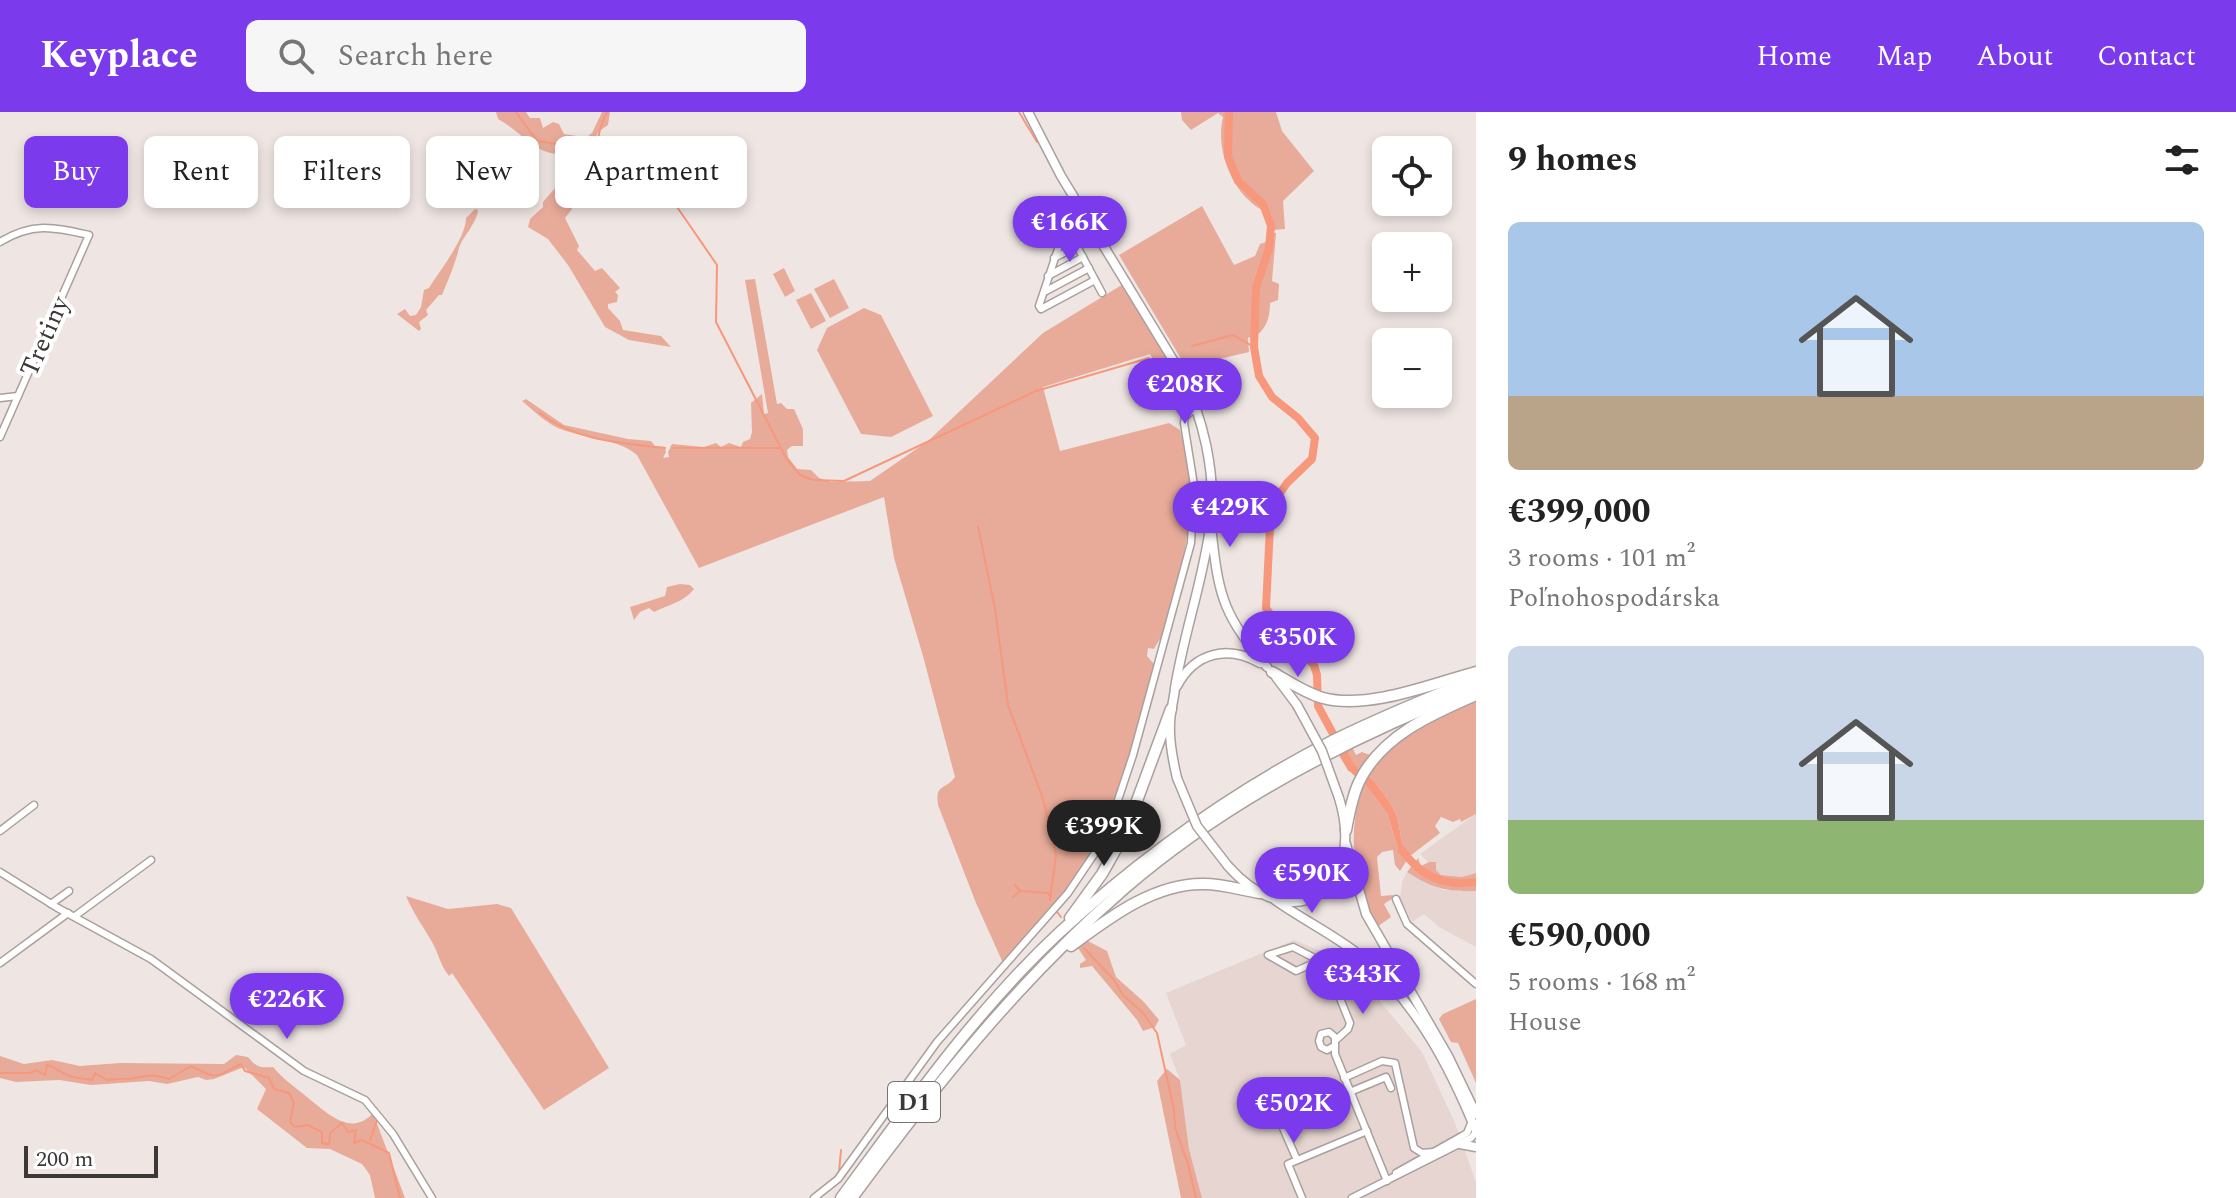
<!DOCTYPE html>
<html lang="en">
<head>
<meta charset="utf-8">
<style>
	body { margin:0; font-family:Spectral,serif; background:#f6f6f6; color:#222; height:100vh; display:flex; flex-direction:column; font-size:30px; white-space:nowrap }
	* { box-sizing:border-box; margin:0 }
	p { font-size:26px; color:#767676 }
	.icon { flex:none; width:44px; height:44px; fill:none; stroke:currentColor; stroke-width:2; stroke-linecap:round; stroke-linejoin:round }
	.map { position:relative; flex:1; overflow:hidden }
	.drawer { display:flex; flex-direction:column; background:#fff; width:760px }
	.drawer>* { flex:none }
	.hud { position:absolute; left:24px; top:24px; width:760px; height:72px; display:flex; gap:16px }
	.controls { position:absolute; left:1372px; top:24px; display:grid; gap:16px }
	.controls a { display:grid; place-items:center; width:80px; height:80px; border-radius:12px; background:#fff; box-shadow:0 4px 12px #0003; font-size:40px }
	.scale { position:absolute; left:24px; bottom:20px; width:134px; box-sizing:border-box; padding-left:8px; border:4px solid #3b3837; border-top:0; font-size:22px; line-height:28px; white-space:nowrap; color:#3b3837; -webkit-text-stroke:6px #fff; paint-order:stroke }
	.price { position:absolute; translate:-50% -68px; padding:0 18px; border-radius:28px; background:#7c3aed; color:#fff; font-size:26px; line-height:52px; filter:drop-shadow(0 2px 4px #0008) }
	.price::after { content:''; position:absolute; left:50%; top:48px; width:24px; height:18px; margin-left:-12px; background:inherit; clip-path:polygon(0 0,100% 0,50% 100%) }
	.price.selected { background:#222; color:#fff }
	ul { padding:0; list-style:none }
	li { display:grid; align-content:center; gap:16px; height:424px; padding:0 32px }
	li span { display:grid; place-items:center; height:248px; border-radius:12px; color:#555 }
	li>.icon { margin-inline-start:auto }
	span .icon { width:144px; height:144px; fill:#fffc; stroke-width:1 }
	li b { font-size:34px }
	h2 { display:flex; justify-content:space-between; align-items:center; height:96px; padding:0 32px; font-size:34px }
	.chip { padding:0 28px; border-radius:12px; background:#fff; box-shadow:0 4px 12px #0003; font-size:28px; line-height:72px }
	.chip.selected { background:#7c3aed; color:#fff }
	header { display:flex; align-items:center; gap:48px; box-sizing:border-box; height:112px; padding:0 40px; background:#7c3aed; color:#fff }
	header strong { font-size:38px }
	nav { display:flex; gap:44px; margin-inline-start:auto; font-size:28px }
	.search { width:560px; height:72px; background:#f6f6f6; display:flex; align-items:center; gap:20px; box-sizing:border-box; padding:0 28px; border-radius:12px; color:#767676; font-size:30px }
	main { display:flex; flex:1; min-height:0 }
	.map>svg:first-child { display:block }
	.built { fill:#e6d5d1 }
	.green { fill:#e8ab9a }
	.water { fill:#f7977c }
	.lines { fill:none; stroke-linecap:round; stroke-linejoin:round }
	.stream { stroke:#f7977c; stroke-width:2 }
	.river { stroke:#f7977c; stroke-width:8 }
	.minor-casing { stroke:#a9a09e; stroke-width:9 }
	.major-casing { stroke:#a9a09e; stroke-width:11 }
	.highway-casing { stroke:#a9a09e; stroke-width:13 }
	.minor { stroke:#fff; stroke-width:6 }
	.major { stroke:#fff; stroke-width:8 }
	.highway { stroke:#fff; stroke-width:10 }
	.major-bridge-casing { stroke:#a9a09e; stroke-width:11; stroke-linecap:butt }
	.major-bridge { stroke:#fff; stroke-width:8 }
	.labels { text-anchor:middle; stroke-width:8; stroke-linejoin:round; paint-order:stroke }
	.shield { fill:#fff; stroke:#767473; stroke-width:2 }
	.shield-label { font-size:24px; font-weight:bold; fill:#3b3837 }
	.street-label { font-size:26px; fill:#3b3837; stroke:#fff }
</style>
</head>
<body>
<header>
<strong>Keyplace</strong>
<div class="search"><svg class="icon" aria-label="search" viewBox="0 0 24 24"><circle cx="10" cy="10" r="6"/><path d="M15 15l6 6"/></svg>Search here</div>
<nav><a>Home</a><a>Map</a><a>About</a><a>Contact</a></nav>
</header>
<main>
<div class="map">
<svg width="1476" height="1086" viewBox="0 0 1476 1086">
	<rect width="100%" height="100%" fill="#efe6e3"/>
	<!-- built -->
	<g class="built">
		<path d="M 1476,702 L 1476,761 L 1462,765 L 1441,763 L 1420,742 Z"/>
		<path d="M 1407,760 L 1443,778 L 1476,779 L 1476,835 L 1439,815 L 1424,802 L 1412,810 L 1400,786 L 1402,770 Z"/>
		<path d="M 1294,828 L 1330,843 L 1364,870 L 1422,940 L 1455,1011 L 1476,1070 L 1476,1086 L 1202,1086 L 1189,1037 L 1180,968 L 1170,942 L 1186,933 L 1166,881 Z"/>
	</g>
	<!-- green -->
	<g class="green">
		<path d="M 496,0 L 526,0 L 530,6 L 540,6 L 543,16 L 553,10 L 559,12 L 564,22 L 577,24 L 583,28 L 592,21 L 602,0 L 610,0 L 608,13 L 598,20 L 595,28 L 606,43 C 617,43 622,50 634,51 L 638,59 L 635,65 L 620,62 L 610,69 L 599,65 L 585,80 L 569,89 L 572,97 L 565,106 L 579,134 L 577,138 L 595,159 L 602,156 L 620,176 L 615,180 L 618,183 L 617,190 L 608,192 L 608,196 L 620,209 L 623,218 L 661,224 L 671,235 L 629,228 L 605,215 L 568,153 L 548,127 L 528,115 L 530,107 L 543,95 L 543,90 L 556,75 L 563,55 L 557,42 C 533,40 519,18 498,7 Z"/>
		<path d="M 1181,0 L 1276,0 L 1282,19 L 1314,59 L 1283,89 L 1285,117 L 1274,118 L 1266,93 L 1262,98 C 1232,81 1215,38 1223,5 L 1218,1 L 1191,18 L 1182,8 Z"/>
		<path d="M 1202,94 L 1234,153 L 1255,144 L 1260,132 L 1272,128 L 1273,121 L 1276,121 L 1272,169 L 1279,172 L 1278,188 L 1270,191 C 1270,207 1266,218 1252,227 L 1248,225 L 1249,240 L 1186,255 L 1119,143 Z"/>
		<path d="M 475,97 L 478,98 C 476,114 461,125 458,140 C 454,155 448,168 442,183 L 439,183 L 426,198 L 428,203 L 419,210 L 421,217 L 419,219 L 397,202 L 405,197 L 410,204 L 416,203 L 421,195 L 424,178 L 429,176 C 440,158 466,126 466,106 Z"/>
		<path d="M 784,156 L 795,179 L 785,185 L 773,162 Z"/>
		<path d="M 755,167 L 777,292 L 781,291 L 787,297 L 794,297 L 803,317 L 803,334 L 792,334 L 787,338 L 788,345 L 797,357 L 811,358 L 819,366 L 831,370 L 870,369 L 928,329 L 1043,221 L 1125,171 L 1178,264 L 1190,290 L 1190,294 L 1179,301 L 1176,290 L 1150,242 L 1043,275 L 1060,339 L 1169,311 L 1180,318 C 1196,374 1191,423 1175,478 C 1171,492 1169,508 1163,521 C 1161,527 1157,531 1154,537 L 1148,536 L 1147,544 L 1154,552 L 1150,571 C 1136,622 1124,676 1101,724 C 1077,772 1038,811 1003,851 L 976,791 L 938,693 C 935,671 945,679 955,665 L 923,544 L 894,446 L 884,385 L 699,456 L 637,343 C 615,325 584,327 558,316 C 545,310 533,298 522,289 L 526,287 L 564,313 L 628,327 L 651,329 L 655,334 L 665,335 L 666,340 L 663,346 L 669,345 L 668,340 L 672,332 L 704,335 L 716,331 L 721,335 L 729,331 L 741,335 L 743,330 L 750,327 L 752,320 L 751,291 L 762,282 L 764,302 L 768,301 L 745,168 Z"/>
		<path d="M 834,167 L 849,196 L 830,206 L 814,177 Z"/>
		<path d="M 811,181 L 826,209 L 811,217 L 796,188 Z"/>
		<path d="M 864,196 L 881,203 L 933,304 L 891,325 L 861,322 L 817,238 L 827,216 Z"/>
		<path d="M 680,472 L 690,473 L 694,477 C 684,490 668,493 654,500 L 649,496 L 640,500 L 634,508 L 630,495 L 665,484 L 667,475 Z"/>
		<path d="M 1476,585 L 1476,702 L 1461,710 L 1460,707 L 1453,710 L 1441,705 L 1435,714 L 1440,721 L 1410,744 C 1398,731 1402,715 1395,700 C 1388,686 1378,673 1367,662 C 1395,622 1434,607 1476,585 Z"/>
		<path d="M 1347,636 L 1353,637 L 1356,643 L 1362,640 L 1370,643 L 1359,661 L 1353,656 L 1349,660 L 1337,640 Z"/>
		<path d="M 1363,670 L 1387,701 L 1397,734 L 1407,748 L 1400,759 L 1395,753 L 1393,738 L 1382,740 L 1377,745 L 1381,784 L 1393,783 L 1393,786 L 1384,792 L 1391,805 L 1377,815 C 1352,765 1347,723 1363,670 Z"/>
		<path d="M 1418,746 L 1421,754 L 1429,750 L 1436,750 L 1436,758 L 1441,763 L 1462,765 L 1476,761 L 1476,779 C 1446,780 1432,776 1407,760 Z"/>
		<path d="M 406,784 L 448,797 L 497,792 L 511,796 L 609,956 L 544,998 L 452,861 L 449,864 C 440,853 439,842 432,830 C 423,814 413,801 406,784 Z"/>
		<path d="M 1084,827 L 1107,839 L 1116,865 L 1144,890 L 1159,908 L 1155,915 L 1143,919 L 1137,908 L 1092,854 L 1080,856 L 1080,852 L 1086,848 L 1076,833 Z"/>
		<path d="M 1476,887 L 1476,971 L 1458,931 L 1451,930 L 1439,907 L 1443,902 Z"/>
		<path d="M 236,943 L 248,945 C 256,955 260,956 273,955 C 283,967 295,975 307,985 C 326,1000 351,1026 373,1001 L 405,1086 L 375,1086 L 370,1063 L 362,1052 L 330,1037 L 307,1036 L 257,997 L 266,977 L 244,955 L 214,967 L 206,968 L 198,965 L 167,972 L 149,969 L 91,973 L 59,968 L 16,970 L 0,966 L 0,944 L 24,952 L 52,948 L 80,954 L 120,951 L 224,952 Z"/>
		<path d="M 1167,957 L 1180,968 L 1189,1037 L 1202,1086 L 1181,1086 L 1157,969 Z"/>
	</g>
	<!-- water -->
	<path class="water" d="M 1367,662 C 1378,673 1388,686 1395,700 C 1402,715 1398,731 1410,744 L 1407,748 L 1397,734 L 1387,701 L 1363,670 Z"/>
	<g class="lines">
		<!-- stream -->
		<g class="stream">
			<path d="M 516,0 L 537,29 L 580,36 L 640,65 L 661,77 L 675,92 L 717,153 L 716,210 L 786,346 L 800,363 L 813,368 L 844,369 L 1036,279 L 1149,246"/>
			<path d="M 1019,0 L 1037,30"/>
			<path d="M 604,47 C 594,31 599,16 607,0"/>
			<path d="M 1192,234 L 1233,223 L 1254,235"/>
			<path d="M 540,301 C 575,329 622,331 665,336"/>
			<path d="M 674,336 L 780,336"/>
			<path d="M 978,414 L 995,497 L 1008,593 L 1043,687 L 1056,743 L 1050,788"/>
			<path d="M 1015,773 L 1020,779 L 1048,781 L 1049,783"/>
			<path d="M 1013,785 L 1020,779"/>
			<path d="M 1057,800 L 1061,805"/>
			<path d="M 1084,836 L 1114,868 L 1123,883 L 1143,901 L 1157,921 L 1174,998 L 1175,1016 L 1188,1052 L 1196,1086"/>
			<path d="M 0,961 L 30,961 L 36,958 L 45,963 L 47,953 C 56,955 57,958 65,962 C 71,966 84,967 92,968 L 95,961 L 107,968 C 116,966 126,968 135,966 C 150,963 154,962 169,967 L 191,954 C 220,969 214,965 241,952 L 245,959 L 269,966 L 274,977 L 289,981 L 294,991 L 290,1010 L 295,1015 L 308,1013 L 322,1020 L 322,1031 L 329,1032 L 330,1021 L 342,1011 L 348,1020 L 356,1018 L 354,1031 L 362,1028 L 389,1041 L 400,1086"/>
			<path d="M 370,1028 L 377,1008"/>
			<path d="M 832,1069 L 839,1060 L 841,1038"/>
		</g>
		<!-- river -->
		<g class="river">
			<path d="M 1229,0 L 1228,44 L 1238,69 L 1263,92 L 1271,114 L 1269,136 L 1256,176 L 1254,235 L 1259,264 L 1272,285 L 1298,306 L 1315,326 L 1312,347 L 1287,371 L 1271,394 L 1266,496 L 1278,514 L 1314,553 L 1317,563 L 1318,594 L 1351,655 L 1364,667"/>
			<path d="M 1402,738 C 1420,764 1444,775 1476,770"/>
		</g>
		<!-- minor casing -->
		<g class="minor-casing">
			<g id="minor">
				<path d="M 1063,108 L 1102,181"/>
				<path d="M 1069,118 L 1063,122 L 1039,194 L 1041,197 L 1095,168"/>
				<path d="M 0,130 C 33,110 53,115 89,123 L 0,325"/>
				<path d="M 1054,146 L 1078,134"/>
				<path d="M 1048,164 L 1083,145"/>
				<path d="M 1046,179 L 1089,156"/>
				<path d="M 0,286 L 18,284"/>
				<path d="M 0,719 L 34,693"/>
				<path d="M 0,760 L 56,795 L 151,847 L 304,959 L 365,988 L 393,1022 L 432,1086"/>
				<path d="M 1396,787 L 1407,812 L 1476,872"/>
				<path d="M 51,792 L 69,779"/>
				<path d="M 75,804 L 151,748"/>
				<path d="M 1321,848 L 1296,859 L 1268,843 L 1293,835 L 1326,852 L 1350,911 L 1348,917 L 1336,928"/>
				<path d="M 0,851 L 68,801"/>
				<path d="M 1334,934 L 1327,938 L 1321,935 L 1319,929 L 1321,922 L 1329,920 L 1335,925 L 1335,942 L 1387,1069"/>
				<path d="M 1344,966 L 1382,949 L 1395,951 L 1414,1036 L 1422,1041 L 1434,1040"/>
				<path d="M 1297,1048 L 1280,1009 L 1386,965 L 1391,976"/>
				<path d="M 1396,1061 L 1462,1024 L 1467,1021 L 1472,1009"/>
				<path d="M 814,1086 L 838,1067 L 937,930 L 1068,781 L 1095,741 L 1109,715 L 1133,643 L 1191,431 L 1194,373 L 1184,311 L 1185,305 L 1196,295"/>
				<path d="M 1302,1086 L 1288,1052 L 1367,1019"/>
				<path d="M 1352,1086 L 1471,1026 L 1476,1020"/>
			</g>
		</g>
		<!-- major casing -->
		<g class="major-casing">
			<g id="major">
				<path d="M 1028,0 L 1061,64 L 1181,261 C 1203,305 1216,360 1211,409 C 1204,466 1184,520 1175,576 C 1174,588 1170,600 1170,612 C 1169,630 1173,649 1177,666"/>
				<path d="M 1212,423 C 1219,488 1225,504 1267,555"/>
				<path d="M 1276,565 L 1297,593"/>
				<path d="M 1177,574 C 1195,540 1228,533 1260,551"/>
				<path d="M 1346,732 L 1366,802 L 1448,944 L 1476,1002"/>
				<path d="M 1228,754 C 1295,829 1367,777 1339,686"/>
				<path d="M 1275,788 C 1303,808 1335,823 1362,845 C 1416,890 1450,955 1476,1019"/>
				<path d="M 1460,1032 L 1476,1035"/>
			</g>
		</g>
		<!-- highway casing -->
		<g class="highway-casing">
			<g id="highway">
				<path d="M 1272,560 C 1288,569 1305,581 1323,586 C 1368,598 1432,572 1476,560"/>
				<path d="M 1346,718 C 1349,702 1352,685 1359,670 C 1381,624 1432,602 1476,583"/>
				<path d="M 1070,806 L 1102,762 L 1125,721 L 1171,597"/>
				<path d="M 1071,834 C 1109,806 1154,771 1204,772 C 1223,772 1241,778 1260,781"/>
				<path d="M 841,1086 C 909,994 976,898 1060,820 C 1141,746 1234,679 1332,629 C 1379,606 1427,586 1476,567"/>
				<path d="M 852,1086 C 934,975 1019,868 1124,777 C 1227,688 1350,625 1476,576"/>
			</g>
		</g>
		<!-- minor -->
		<use href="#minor" class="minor"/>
		<!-- major -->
		<use href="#major" class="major"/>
		<!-- highway -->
		<use href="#highway" class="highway"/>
		<!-- major-bridge casing -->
		<g class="major-bridge-casing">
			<g id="major-bridge">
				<path d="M 1297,593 L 1322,639 L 1339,686"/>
				<path d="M 1177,666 L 1197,714 L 1228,754"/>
			</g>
		</g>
		<!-- major-bridge -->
		<use href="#major-bridge" class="major-bridge"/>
	</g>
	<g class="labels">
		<!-- shield labels -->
		<rect class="shield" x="888" y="970" width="52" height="40" rx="6"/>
		<g class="shield-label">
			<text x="914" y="998">D1</text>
		</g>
		<!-- street labels -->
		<g class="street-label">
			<text transform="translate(44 224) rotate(-66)" y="9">Tretiny</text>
		</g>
	</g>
</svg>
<div class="controls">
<a><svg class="icon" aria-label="locate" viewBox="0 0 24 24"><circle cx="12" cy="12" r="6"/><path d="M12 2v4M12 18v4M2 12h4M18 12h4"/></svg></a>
<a>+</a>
<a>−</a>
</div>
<div class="scale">200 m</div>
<b class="price" style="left:1070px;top:152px">€166K</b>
<b class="price" style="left:1185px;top:314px">€208K</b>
<b class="price" style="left:1230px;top:437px">€429K</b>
<b class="price" style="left:1298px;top:567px">€350K</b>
<b class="price selected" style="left:1104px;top:756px">€399K</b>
<b class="price" style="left:1312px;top:803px">€590K</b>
<b class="price" style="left:1363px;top:904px">€343K</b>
<b class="price" style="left:287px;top:929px">€226K</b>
<b class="price" style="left:1294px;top:1033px">€502K</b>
<div class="hud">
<a class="chip selected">Buy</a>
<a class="chip">Rent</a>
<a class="chip">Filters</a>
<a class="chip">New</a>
<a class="chip">Apartment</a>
</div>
</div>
<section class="drawer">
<h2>9 homes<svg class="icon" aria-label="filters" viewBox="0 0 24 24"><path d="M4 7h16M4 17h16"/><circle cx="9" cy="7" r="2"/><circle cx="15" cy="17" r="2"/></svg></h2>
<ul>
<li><span style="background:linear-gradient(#a9c7e8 70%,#b9a48a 0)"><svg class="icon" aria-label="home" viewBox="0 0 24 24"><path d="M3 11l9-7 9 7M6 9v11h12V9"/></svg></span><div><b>€399,000</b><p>3 rooms · 101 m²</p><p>Poľnohospodárska</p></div></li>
<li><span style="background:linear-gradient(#c9d6e8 70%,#8fb573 0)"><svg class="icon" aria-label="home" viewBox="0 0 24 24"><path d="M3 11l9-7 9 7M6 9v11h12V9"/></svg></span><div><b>€590,000</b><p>5 rooms · 168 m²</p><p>House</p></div></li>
</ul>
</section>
</main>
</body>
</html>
